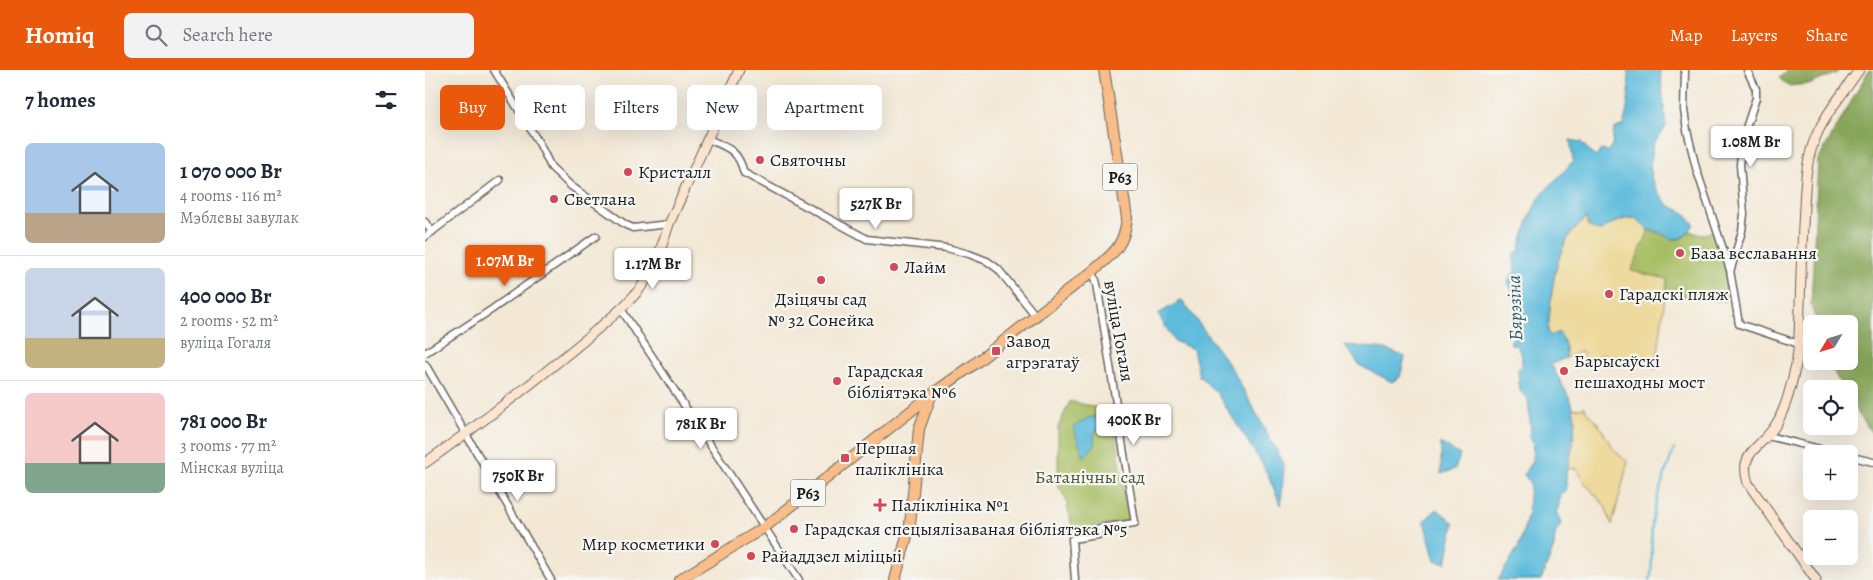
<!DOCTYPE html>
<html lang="en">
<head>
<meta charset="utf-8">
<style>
	body { margin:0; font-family:Alegreya,serif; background:#f2f2f3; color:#1f2937; height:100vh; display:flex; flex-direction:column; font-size:19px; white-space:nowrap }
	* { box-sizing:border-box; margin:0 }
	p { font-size:16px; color:#747a83 }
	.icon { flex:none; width:28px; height:28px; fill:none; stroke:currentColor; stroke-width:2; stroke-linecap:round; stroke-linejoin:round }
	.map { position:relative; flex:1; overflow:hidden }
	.sheet { display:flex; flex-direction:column; background:#fff; width:425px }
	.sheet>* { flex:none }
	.banner { position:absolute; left:15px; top:15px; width:475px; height:45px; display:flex; gap:10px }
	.needle { width:32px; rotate:232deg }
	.controls { position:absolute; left:1378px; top:245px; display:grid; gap:10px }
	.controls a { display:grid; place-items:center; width:55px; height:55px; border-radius:8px; background:#fff; box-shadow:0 5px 20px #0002; font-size:25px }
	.price { position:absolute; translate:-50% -42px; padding:0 11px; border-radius:5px; background:#fff; color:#222; font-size:16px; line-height:32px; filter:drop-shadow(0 1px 2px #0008) }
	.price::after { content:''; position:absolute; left:50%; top:30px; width:15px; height:11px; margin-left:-8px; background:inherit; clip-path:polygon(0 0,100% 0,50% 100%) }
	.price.on { background:#ea580c; color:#fff }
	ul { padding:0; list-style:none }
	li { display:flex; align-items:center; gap:15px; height:125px; padding:0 25px }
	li+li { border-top:1px solid #e0e1e3 }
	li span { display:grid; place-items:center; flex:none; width:140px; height:100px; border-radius:8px; color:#555 }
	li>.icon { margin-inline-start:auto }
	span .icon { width:60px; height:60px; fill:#fffc; stroke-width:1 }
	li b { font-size:21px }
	h2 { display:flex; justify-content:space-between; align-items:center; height:60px; padding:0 25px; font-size:21px }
	.pill { padding:0 18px; border-radius:8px; background:#fff; box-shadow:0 5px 20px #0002; font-size:18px; line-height:45px }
	.pill.on { background:#ea580c; color:#fff }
	header { display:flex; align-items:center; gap:30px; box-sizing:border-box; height:70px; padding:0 25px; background:#ea580c; color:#fff }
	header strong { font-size:24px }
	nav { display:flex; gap:28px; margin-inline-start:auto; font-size:18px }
	.search { width:350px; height:45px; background:#f2f2f3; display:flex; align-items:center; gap:12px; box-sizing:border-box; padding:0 18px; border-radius:8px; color:#747a83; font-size:19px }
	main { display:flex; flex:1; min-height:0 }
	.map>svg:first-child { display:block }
	.green { fill:#a8be63; stroke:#626d40 }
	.forest { fill:#86a559; stroke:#51603a }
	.sand { fill:#eeda9e; stroke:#857b5d }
	.water { fill:#5dbbdc; stroke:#3c6c7c }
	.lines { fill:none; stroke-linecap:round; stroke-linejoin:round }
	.stream { stroke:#5dbbdc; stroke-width:2 }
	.street-casing { stroke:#67635d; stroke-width:9 }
	.secondary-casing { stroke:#67635d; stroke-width:11 }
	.primary-casing { stroke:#67635d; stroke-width:12 }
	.street { stroke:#fff; stroke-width:6 }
	.secondary { stroke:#fce5cf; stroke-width:9 }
	.primary { stroke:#f8bd88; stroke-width:10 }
	.poi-dot { fill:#d1495b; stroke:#f6f6f2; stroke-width:2 }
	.labels { text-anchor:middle; stroke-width:4.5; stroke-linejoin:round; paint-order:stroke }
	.shield { fill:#f6f6f2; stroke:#5d5d5c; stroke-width:1 }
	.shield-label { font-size:16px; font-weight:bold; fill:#1c1c1c }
	.poi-label { font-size:18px; fill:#1c1c1c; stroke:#f6f6f2; text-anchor:start }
	.street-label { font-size:18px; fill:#1c1c1c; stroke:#f6f6f2 }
	.park-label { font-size:18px; fill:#4d5535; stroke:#f6f6f2 }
	.water-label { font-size:19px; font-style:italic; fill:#365c69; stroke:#f6f6f2 }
</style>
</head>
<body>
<header>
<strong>Homiq</strong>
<div class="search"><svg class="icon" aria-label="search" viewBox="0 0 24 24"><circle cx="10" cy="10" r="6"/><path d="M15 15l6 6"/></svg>Search here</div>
<nav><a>Map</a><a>Layers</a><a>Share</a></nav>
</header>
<main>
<section class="sheet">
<h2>7 homes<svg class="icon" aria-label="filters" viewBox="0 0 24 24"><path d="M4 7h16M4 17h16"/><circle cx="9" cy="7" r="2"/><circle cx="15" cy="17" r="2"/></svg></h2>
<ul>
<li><span style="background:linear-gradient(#a9c7e8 70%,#b9a48a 0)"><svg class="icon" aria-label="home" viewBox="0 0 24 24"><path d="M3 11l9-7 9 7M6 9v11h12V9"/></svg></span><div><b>1 070 000 Br</b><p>4 rooms · 116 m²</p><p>Мэблевы завулак</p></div></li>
<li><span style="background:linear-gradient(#c9d6e8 70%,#c2b280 0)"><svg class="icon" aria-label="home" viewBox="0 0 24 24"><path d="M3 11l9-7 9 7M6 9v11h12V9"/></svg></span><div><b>400 000 Br</b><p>2 rooms · 52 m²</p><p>вуліца Гогаля</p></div></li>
<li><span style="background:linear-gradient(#f6c9c9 70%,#7fa58c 0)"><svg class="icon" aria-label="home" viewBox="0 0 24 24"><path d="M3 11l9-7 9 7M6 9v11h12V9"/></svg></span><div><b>781 000 Br</b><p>3 rooms · 77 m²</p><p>Мінская вуліца</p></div></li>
</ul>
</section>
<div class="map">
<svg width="1448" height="510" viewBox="0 0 1448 510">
	<rect width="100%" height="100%" fill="#f6f6f2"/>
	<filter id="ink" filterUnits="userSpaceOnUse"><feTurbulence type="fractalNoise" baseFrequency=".02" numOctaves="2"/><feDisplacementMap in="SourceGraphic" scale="10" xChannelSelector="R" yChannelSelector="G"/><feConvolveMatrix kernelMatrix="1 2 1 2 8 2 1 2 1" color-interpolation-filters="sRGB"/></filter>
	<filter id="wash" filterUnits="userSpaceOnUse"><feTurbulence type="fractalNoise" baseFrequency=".0096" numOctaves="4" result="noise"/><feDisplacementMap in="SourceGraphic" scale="20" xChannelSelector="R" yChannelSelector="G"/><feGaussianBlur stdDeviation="1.12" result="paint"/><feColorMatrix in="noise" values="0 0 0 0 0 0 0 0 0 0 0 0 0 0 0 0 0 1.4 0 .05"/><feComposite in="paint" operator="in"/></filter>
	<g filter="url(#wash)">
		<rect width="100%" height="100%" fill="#f3e8d5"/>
		<!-- green -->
		<g class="green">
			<path d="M 1224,160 C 1232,162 1248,171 1255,169 C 1258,168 1263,163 1265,161 L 1276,165 L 1288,161 L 1301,197 L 1301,232 L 1240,225 L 1242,209 L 1206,201 Z"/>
			<path d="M 645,331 L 688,342 L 703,451 L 670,456 L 668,461 L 649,464 L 640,427 L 633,416 L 633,357 Z"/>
		</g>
		<!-- forest -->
		<g class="forest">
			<path d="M 1362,0 L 1414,0 L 1412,3 L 1386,14 L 1363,16 L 1354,8 Z"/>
			<path d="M 1444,0 L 1448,0 L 1448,365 L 1424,330 L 1424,319 L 1418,319 L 1403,291 L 1424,291 L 1424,254 L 1392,254 L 1386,236 L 1393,90 Z"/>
		</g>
		<!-- sand -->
		<g class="sand">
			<path d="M 1162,147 L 1162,153 L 1164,157 L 1177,160 C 1183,154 1187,154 1195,151 C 1211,145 1212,148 1224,160 L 1206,201 L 1242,209 L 1231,300 L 1220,290 L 1206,295 L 1188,285 L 1174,285 L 1168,292 L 1161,293 L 1156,281 L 1141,288 L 1141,276 L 1125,266 L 1123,261 C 1126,232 1127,192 1144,167 C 1149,160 1156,153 1162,147 Z"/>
			<path d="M 1160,337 C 1162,344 1165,345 1170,350 C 1183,366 1184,379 1203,392 L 1187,455 L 1180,436 L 1160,413 L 1152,399 L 1142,398 C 1147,379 1152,359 1148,339 Z"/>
		</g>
		<!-- water -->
		<g class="water">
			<path d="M 1202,0 L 1235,0 L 1241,57 L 1228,74 L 1225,92 L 1226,108 L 1232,120 L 1243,135 L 1260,143 L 1269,154 C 1264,163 1256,172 1244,168 C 1241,167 1238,163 1234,162 C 1231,161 1226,161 1223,159 C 1217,155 1215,149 1208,148 C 1200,146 1182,155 1177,161 C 1167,161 1163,156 1161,147 C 1155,154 1148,161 1143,168 C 1127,195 1126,231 1123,261 L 1126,266 L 1133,262 C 1141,270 1141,278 1141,288 L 1126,294 L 1147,333 L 1150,348 L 1148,375 L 1141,404 L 1141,421 L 1136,424 L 1132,443 L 1136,454 L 1130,464 L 1129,477 L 1116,510 L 1073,510 L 1095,474 L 1103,443 L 1105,413 L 1099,404 L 1107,391 L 1108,373 L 1103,367 L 1106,362 L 1103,329 L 1094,320 L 1093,299 L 1097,295 L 1097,286 L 1092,276 L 1086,274 L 1086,270 L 1090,267 L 1091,229 L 1083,212 L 1090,200 L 1088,184 L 1094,181 C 1100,159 1106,136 1121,120 C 1130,110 1140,101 1148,91 L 1145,70 L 1156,72 L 1171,87 L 1176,80 L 1183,82 L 1187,75 L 1189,59 L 1198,55 C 1203,40 1206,15 1202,0 Z"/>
			<path d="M 757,230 L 807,299 L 859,394 L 856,435 L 838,395 L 791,322 L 774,306 L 768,279 L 749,271 L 733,244 Z"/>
			<path d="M 920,275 L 960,279 L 980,287 L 975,307 L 967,312 L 934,295 Z"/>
			<path d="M 665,347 L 680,347 L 681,354 L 669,363 L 670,375 L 659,387 L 648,357 Z"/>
			<path d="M 1016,373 L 1035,385 L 1030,399 L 1016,404 Z"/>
			<path d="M 1012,439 L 1029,453 L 1021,493 L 1010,491 L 999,451 Z"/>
		</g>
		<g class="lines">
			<!-- stream -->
			<path class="stream" d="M 1225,510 C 1229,492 1225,474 1227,455 C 1230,428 1240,404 1249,379"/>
		</g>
	</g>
	<g filter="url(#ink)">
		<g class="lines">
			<!-- street casing -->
			<g class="street-casing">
				<g id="street">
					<path d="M 69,0 L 114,73 L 126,97 L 146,116 L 201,155 L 208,158 L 244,154"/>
					<path d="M 1260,0 L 1259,40 L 1262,60 L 1271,98 L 1305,200 L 1314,254 L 1374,274"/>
					<path d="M 283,69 C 304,78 313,80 319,103 L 442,169 L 522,178 L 544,184 L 562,191 L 573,199 L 611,246"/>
					<path d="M 0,152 L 7,162"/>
					<path d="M 0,167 L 75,110"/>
					<path d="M 1306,199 L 1317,161 L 1319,144 L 1315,95 L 1317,70 L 1331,28 L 1331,19 L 1322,0"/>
					<path d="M 196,239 L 374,510"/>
					<path d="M 0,283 L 66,240 L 171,166"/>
					<path d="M 0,294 L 126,510"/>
					<path d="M 1343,366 L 1415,384"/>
					<path d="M 1424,386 L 1448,392"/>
					<path d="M 650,510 L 647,469 L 673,465 L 674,458 L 710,453 L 672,214 L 668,201"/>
				</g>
			</g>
			<!-- secondary casing -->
			<g class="secondary-casing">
				<g id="secondary">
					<path d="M 0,393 C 55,354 109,312 161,269 C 180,252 204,235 219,213 C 231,195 238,174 244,154 L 314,0"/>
					<path d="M 1391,510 L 1323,413 C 1313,382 1335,379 1350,356 C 1360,341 1365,321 1369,303 C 1375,281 1374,258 1375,235 C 1376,203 1377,170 1379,137 C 1380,115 1381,94 1388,74 C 1397,47 1418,24 1434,0"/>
				</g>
			</g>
			<!-- primary casing -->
			<g class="primary-casing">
				<g id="primary">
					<path d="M 254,510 L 340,457 L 506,325 L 548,295 L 668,201 C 689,183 699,176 702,148 L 679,0"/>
					<path d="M 470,510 L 485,455 L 494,359 L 506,326"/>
				</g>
			</g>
			<!-- street -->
			<use href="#street" class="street"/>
			<!-- secondary -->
			<use href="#secondary" class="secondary"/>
			<!-- primary -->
			<use href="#primary" class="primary"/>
		</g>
	</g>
	<!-- markers -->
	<g class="poi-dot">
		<circle cx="335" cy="90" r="5"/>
		<circle cx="203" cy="102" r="5"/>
		<circle cx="129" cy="129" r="5"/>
		<circle cx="1255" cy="183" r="5"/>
		<circle cx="469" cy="197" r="5"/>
		<circle cx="396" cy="210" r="5"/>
		<circle cx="1184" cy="224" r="5"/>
		<rect x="566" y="276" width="10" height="10" rx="2.5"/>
		<circle cx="1139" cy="301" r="5"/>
		<circle cx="412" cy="311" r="5"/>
		<rect x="415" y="383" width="10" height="10" rx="2.5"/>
		<path d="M452.5 427.5h5v5h5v5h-5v5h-5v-5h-5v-5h5z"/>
		<circle cx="369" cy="459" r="5"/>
		<circle cx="290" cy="474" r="5"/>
		<circle cx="326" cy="486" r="5"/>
	</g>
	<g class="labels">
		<!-- shield labels -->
		<g class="shield">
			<rect x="677.5" y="93.5" width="35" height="27" rx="4"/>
			<rect x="365.5" y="409.5" width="35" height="27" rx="4"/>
		</g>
		<g class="shield-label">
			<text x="695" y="113">Р63</text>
			<text x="383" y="429">Р63</text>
		</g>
		<!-- poi labels -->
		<g class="poi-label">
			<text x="345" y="96">Святочны</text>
			<text x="213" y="108">Кристалл</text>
			<text x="139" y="135">Светлана</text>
			<text x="1265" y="189">База веславання</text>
			<text x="479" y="203">Лайм</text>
			<text x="1194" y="230">Гарадскі пляж</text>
			<text x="396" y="235" text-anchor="middle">Дзіцячы сад<tspan x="396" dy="21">№ 32 Сонейка</tspan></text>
			<text x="581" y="277">Завод<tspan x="581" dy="21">агрэгатаў</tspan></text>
			<text x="1149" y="297">Барысаўскі<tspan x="1149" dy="21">пешаходны мост</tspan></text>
			<text x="422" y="307">Гарадская<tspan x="422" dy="21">бібліятэка №6</tspan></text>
			<text x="430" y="384">Першая<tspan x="430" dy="21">паліклініка</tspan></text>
			<text x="466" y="441">Паліклініка №1</text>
			<text x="379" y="465">Гарадская спецыялізаваная бібліятэка №5</text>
			<text x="280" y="480" text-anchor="end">Мир косметики</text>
			<text x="336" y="492">Райаддзел міліцыі</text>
		</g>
		<!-- street labels -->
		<g class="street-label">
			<text transform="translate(694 261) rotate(80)" y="6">вуліца Гогаля</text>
		</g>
		<!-- park labels -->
		<g class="park-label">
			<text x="665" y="413">Батанічны сад</text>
		</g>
		<!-- water labels -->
		<g class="water-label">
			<text transform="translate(1089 238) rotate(-92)" y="7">Бярэзіна</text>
		</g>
	</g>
</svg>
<div class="controls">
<a><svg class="needle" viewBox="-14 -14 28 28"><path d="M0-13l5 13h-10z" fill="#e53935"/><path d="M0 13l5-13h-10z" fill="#747a83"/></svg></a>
<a><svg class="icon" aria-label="locate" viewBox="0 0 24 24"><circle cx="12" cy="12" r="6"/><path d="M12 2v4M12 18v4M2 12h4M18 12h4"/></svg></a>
<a>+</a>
<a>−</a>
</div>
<b class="price" style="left:1326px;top:98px">1.08M Br</b>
<b class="price" style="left:451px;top:160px">527K Br</b>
<b class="price on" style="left:80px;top:217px">1.07M Br</b>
<b class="price" style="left:228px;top:220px">1.17M Br</b>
<b class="price" style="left:709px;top:376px">400K Br</b>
<b class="price" style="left:276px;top:380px">781K Br</b>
<b class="price" style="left:93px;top:432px">750K Br</b>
<div class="banner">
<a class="pill on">Buy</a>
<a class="pill">Rent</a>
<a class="pill">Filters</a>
<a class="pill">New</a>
<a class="pill">Apartment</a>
</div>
</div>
</main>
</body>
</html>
